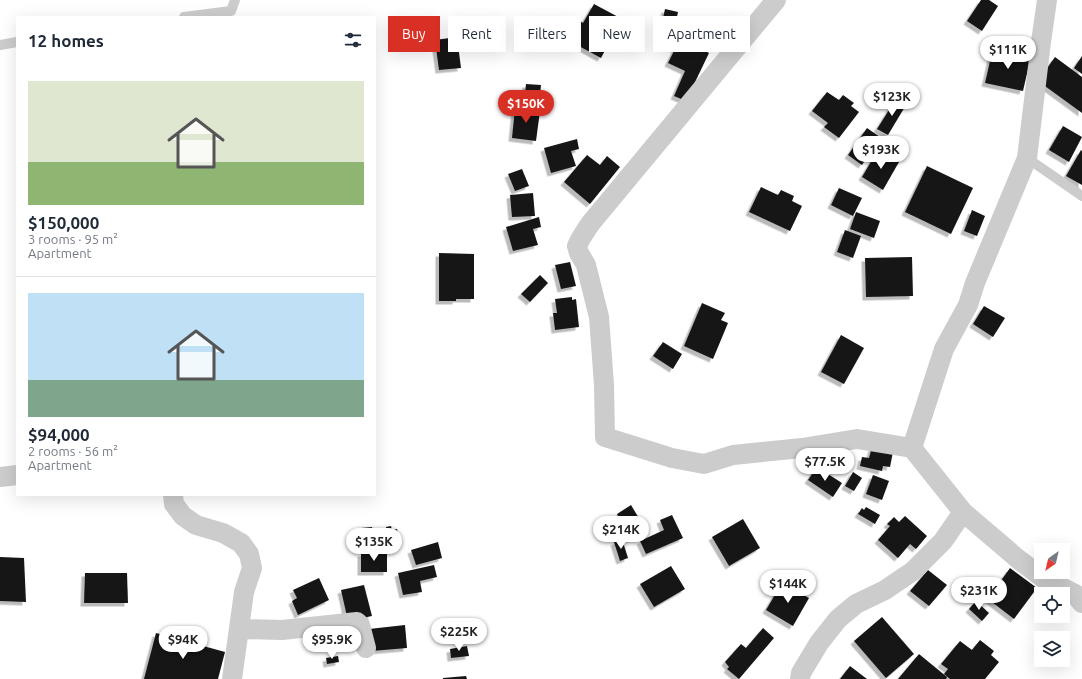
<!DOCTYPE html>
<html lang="en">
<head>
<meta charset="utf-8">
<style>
	body { margin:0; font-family:Ubuntu,sans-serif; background:#f2f2f3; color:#1f2937; height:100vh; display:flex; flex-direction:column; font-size:15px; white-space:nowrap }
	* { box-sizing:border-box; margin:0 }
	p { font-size:13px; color:#747a83 }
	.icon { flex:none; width:22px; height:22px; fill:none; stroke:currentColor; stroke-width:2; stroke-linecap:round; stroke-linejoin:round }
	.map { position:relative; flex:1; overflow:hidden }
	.details { position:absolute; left:16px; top:16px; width:360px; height:480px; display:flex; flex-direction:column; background:#fff; border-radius:0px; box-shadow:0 4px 16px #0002 }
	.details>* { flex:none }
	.hud { position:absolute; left:388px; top:16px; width:380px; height:36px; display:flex; gap:8px }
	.needle { width:26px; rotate:214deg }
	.controls { position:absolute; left:1034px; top:543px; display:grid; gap:8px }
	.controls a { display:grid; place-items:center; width:36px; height:36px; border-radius:0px; background:#fff; box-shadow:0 4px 16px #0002; font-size:20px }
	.price { position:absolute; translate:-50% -34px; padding:0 9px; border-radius:14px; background:#fff; color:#222; font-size:13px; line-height:26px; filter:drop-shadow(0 1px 2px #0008) }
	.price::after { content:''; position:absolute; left:50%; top:24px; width:12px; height:9px; margin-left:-6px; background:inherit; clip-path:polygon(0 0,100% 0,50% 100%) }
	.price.active { background:#d93025; color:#fff }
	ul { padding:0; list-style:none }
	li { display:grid; align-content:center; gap:8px; height:212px; padding:0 12px }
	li+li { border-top:1px solid #e0e1e3 }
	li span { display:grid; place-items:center; height:124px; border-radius:0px; color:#555 }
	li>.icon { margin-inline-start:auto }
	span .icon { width:72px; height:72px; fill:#fffc; stroke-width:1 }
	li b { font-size:17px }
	h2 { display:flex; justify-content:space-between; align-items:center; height:48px; padding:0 12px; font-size:17px }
	.pill { padding:0 14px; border-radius:0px; background:#fff; box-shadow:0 4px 16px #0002; font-size:14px; line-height:36px }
	.pill.active { background:#d93025; color:#fff }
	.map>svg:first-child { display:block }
	.building { fill:#161616; filter:url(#shadow) }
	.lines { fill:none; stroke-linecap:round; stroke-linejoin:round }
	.lane { stroke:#ccc; stroke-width:10 }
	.street { stroke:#ccc; stroke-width:20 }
</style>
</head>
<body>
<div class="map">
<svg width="1082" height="679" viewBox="0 0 1082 679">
	<defs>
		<filter id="shadow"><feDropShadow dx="-3.5" dy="3.5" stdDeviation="0" flood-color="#0004"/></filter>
	</defs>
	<rect width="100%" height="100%" fill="#fff"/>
	<!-- building -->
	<g class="building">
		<path d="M 981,0 L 989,0 L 998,6 L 982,31 L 967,21 Z"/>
		<path d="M 594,4 L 622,19 L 601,58 L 566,39 L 577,19 L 583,23 Z"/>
		<path d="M 665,9 L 678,12 L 675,26 L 662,23 Z"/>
		<path d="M 707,27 L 715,30 L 705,51 L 709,53 L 686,101 L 674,96 L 685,71 L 668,63 L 675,49 L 667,45 L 672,32 L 699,45 Z"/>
		<path d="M 457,37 L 461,68 L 439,70 L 435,40 Z"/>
		<path d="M 993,48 L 1031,56 L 1023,91 L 985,83 Z"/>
		<path d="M 1082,56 L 1082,74 L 1074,68 Z"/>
		<path d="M 1055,57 L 1082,77 L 1082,113 L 1038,81 Z"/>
		<path d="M 526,84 L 541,85 L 539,104 L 524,103 Z"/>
		<path d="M 827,92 L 839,100 L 843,95 L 854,103 L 851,106 L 859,112 L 839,138 L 824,127 L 828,123 L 812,111 Z"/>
		<path d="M 896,99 L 906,105 L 888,135 L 877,129 Z"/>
		<path d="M 515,108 L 540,111 L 536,141 L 512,138 Z"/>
		<path d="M 1063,126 L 1082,137 L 1069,162 L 1049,150 Z"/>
		<path d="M 867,128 L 880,137 L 862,165 L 848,155 Z"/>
		<path d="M 577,139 L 579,149 L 571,151 L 576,166 L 551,173 L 544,148 Z"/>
		<path d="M 878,150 L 899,162 L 883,190 L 862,177 Z"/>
		<path d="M 1081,150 L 1082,151 L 1082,185 L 1066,176 Z"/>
		<path d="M 587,155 L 600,165 L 607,156 L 620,167 L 590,204 L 564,182 Z"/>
		<path d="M 927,166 L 973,188 L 951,234 L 905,212 Z"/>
		<path d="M 522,169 L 529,186 L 515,191 L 508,174 Z"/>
		<path d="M 761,187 L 778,195 L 781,190 L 794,196 L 792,201 L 802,206 L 790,231 L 749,212 Z"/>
		<path d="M 839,188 L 862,198 L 853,216 L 831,205 Z"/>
		<path d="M 533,193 L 535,216 L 512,217 L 510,195 Z"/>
		<path d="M 972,210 L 985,216 L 977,236 L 964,231 Z"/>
		<path d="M 856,212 L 880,221 L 874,238 L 850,229 Z"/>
		<path d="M 539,217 L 541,227 L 533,229 L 538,245 L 513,251 L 506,227 Z"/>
		<path d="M 845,230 L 861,236 L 853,258 L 837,252 Z"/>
		<path d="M 439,253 L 474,254 L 474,299 L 456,299 L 456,301 L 439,301 Z"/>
		<path d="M 912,257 L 913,296 L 866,297 L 865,258 Z"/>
		<path d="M 570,262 L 576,286 L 561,289 L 555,265 Z"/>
		<path d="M 540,275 L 548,283 L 530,302 L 521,294 Z"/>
		<path d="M 572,297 L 572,300 L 576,299 L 579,327 L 555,330 L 553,313 L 557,313 L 555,299 Z"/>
		<path d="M 702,303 L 725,313 L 721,320 L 728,323 L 713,359 L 684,346 Z"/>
		<path d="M 984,306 L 1005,318 L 993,337 L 973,324 Z"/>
		<path d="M 841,335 L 864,348 L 844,384 L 821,372 Z"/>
		<path d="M 663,342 L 682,354 L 673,369 L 653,356 Z"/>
		<path d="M 872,447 L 893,452 L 890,467 L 883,466 L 882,471 L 860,466 L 862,457 L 869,458 Z"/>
		<path d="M 817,467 L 842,483 L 833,497 L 808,480 Z"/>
		<path d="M 853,472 L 862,478 L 854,491 L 845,486 Z"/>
		<path d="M 873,475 L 889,481 L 882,500 L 866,494 Z"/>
		<path d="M 631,505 L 646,530 L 631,539 L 617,514 Z"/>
		<path d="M 866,507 L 880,515 L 875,524 L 858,514 L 862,508 L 864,510 Z"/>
		<path d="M 672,515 L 683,538 L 646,554 L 640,541 L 664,530 L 660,520 Z"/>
		<path d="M 905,516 L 927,536 L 916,549 L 910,544 L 898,558 L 878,540 L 890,526 L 887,524 L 894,517 L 899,522 Z"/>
		<path d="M 743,519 L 760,548 L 729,566 L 712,537 Z"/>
		<path d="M 611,521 L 617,533 L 610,537 L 604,525 Z"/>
		<path d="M 391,526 L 392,530 L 397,529 L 399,539 L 387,541 L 386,527 Z"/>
		<path d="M 372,527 L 375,545 L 364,547 L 361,528 Z"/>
		<path d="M 622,539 L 628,558 L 620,561 L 614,542 Z"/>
		<path d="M 438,542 L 442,558 L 416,565 L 411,550 Z"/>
		<rect x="361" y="553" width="26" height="19"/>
		<path d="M 0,557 L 24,558 L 26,602 L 0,601 Z"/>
		<path d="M 434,565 L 437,577 L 420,581 L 422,592 L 403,595 L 398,573 Z"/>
		<path d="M 671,566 L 685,589 L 654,607 L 640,584 Z"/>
		<path d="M 1010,568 L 1037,588 L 1014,619 L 988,599 Z"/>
		<path d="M 928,570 L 947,585 L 929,606 L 910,591 Z"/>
		<path d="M 85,573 L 127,573 L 128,603 L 84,603 Z"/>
		<path d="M 319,578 L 329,600 L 298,615 L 292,601 L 297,598 L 293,590 Z"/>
		<path d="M 782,583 L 809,598 L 793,626 L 766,610 Z"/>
		<path d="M 364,585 L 372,616 L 348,621 L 341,590 Z"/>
		<path d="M 976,601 L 989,613 L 982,621 L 969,609 Z"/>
		<path d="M 882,617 L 914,654 L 886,678 L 854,641 Z"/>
		<path d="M 442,619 L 455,620 L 455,628 L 442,628 Z"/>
		<path d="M 405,625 L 407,648 L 372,651 L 369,629 Z"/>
		<path d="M 763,628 L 774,638 L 739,679 L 727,669 L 729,667 L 725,662 L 741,644 L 746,648 Z"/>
		<path d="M 156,633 L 225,652 L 218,679 L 144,679 Z"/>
		<path d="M 980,640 L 994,651 L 991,655 L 999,662 L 985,679 L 950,679 L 944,674 L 948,669 L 941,664 L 960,641 L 972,650 Z"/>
		<path d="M 467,646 L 469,656 L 451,658 L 450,649 Z"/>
		<path d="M 919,654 L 947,677 L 946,679 L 898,679 Z"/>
		<path d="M 338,656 L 339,662 L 327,664 L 326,658 Z"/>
		<path d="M 850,666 L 867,679 L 840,679 Z"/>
		<path d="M 466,676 L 467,679 L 443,679 L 443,678 Z"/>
	</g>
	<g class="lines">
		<!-- lane -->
		<g class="lane">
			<path d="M 184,17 L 231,11 L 235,0"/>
			<path d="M 0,45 L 17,42"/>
			<path d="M 1027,158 L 1082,196"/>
		</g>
		<!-- street -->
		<g class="street">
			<path d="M 776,0 L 590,224 L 581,238 L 577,246 L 579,253 L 586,265 L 599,317 L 604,385 L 605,437 L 672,458 L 704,464 L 733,455 L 802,448 L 857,439 L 912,448 L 963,512 L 1018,559 L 1043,578 L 1075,594 L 1082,603"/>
			<path d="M 912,448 L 944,349 L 968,305 L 975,283 L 1027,158 L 1041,42 L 1047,0"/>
			<path d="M 0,477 L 17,475"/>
			<path d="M 173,495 L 174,504 L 183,516 L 196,525 L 223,533 L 241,543 L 249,554 L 252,568 L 244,592 L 232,679"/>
			<path d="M 240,629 L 282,630 L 357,622 L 360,625 L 366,648"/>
			<path d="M 800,679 L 801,673 L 819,643 L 838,619 L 856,604 L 885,590 L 913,571 L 943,541 L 963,512"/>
		</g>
	</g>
</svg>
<div class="controls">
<a><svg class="needle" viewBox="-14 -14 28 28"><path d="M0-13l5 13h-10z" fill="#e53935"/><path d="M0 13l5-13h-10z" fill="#747a83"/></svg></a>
<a><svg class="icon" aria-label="locate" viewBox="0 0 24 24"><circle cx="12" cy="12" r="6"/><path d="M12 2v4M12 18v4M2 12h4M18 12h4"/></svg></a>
<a><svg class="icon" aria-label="layers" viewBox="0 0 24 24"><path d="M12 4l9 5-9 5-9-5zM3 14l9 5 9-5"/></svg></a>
</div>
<b class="price" style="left:1008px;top:70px">$111K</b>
<b class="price" style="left:892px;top:117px">$123K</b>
<b class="price active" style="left:526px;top:124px">$150K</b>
<b class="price" style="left:881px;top:170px">$193K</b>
<b class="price" style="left:825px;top:482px">$77.5K</b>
<b class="price" style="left:621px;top:550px">$214K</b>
<b class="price" style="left:374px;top:562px">$135K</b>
<b class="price" style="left:788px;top:604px">$144K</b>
<b class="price" style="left:979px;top:611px">$231K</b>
<b class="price" style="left:459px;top:652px">$225K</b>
<b class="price" style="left:183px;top:660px">$94K</b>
<b class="price" style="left:332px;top:660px">$95.9K</b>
<div class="hud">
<a class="pill active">Buy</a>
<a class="pill">Rent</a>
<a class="pill">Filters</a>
<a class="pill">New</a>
<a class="pill">Apartment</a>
</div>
<section class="details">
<h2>12 homes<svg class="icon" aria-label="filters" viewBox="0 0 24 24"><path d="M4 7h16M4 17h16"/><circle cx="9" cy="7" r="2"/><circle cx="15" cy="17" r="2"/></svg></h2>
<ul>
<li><span style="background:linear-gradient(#dfe7d0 65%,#8fb573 0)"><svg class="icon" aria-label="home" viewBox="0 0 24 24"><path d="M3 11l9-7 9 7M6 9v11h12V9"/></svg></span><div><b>$150,000</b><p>3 rooms · 95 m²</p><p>Apartment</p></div></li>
<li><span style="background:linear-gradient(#bfe0f5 70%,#7fa58c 0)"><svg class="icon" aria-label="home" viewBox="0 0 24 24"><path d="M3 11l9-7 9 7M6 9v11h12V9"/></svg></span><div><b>$94,000</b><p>2 rooms · 56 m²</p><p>Apartment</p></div></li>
</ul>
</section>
</div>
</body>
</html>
